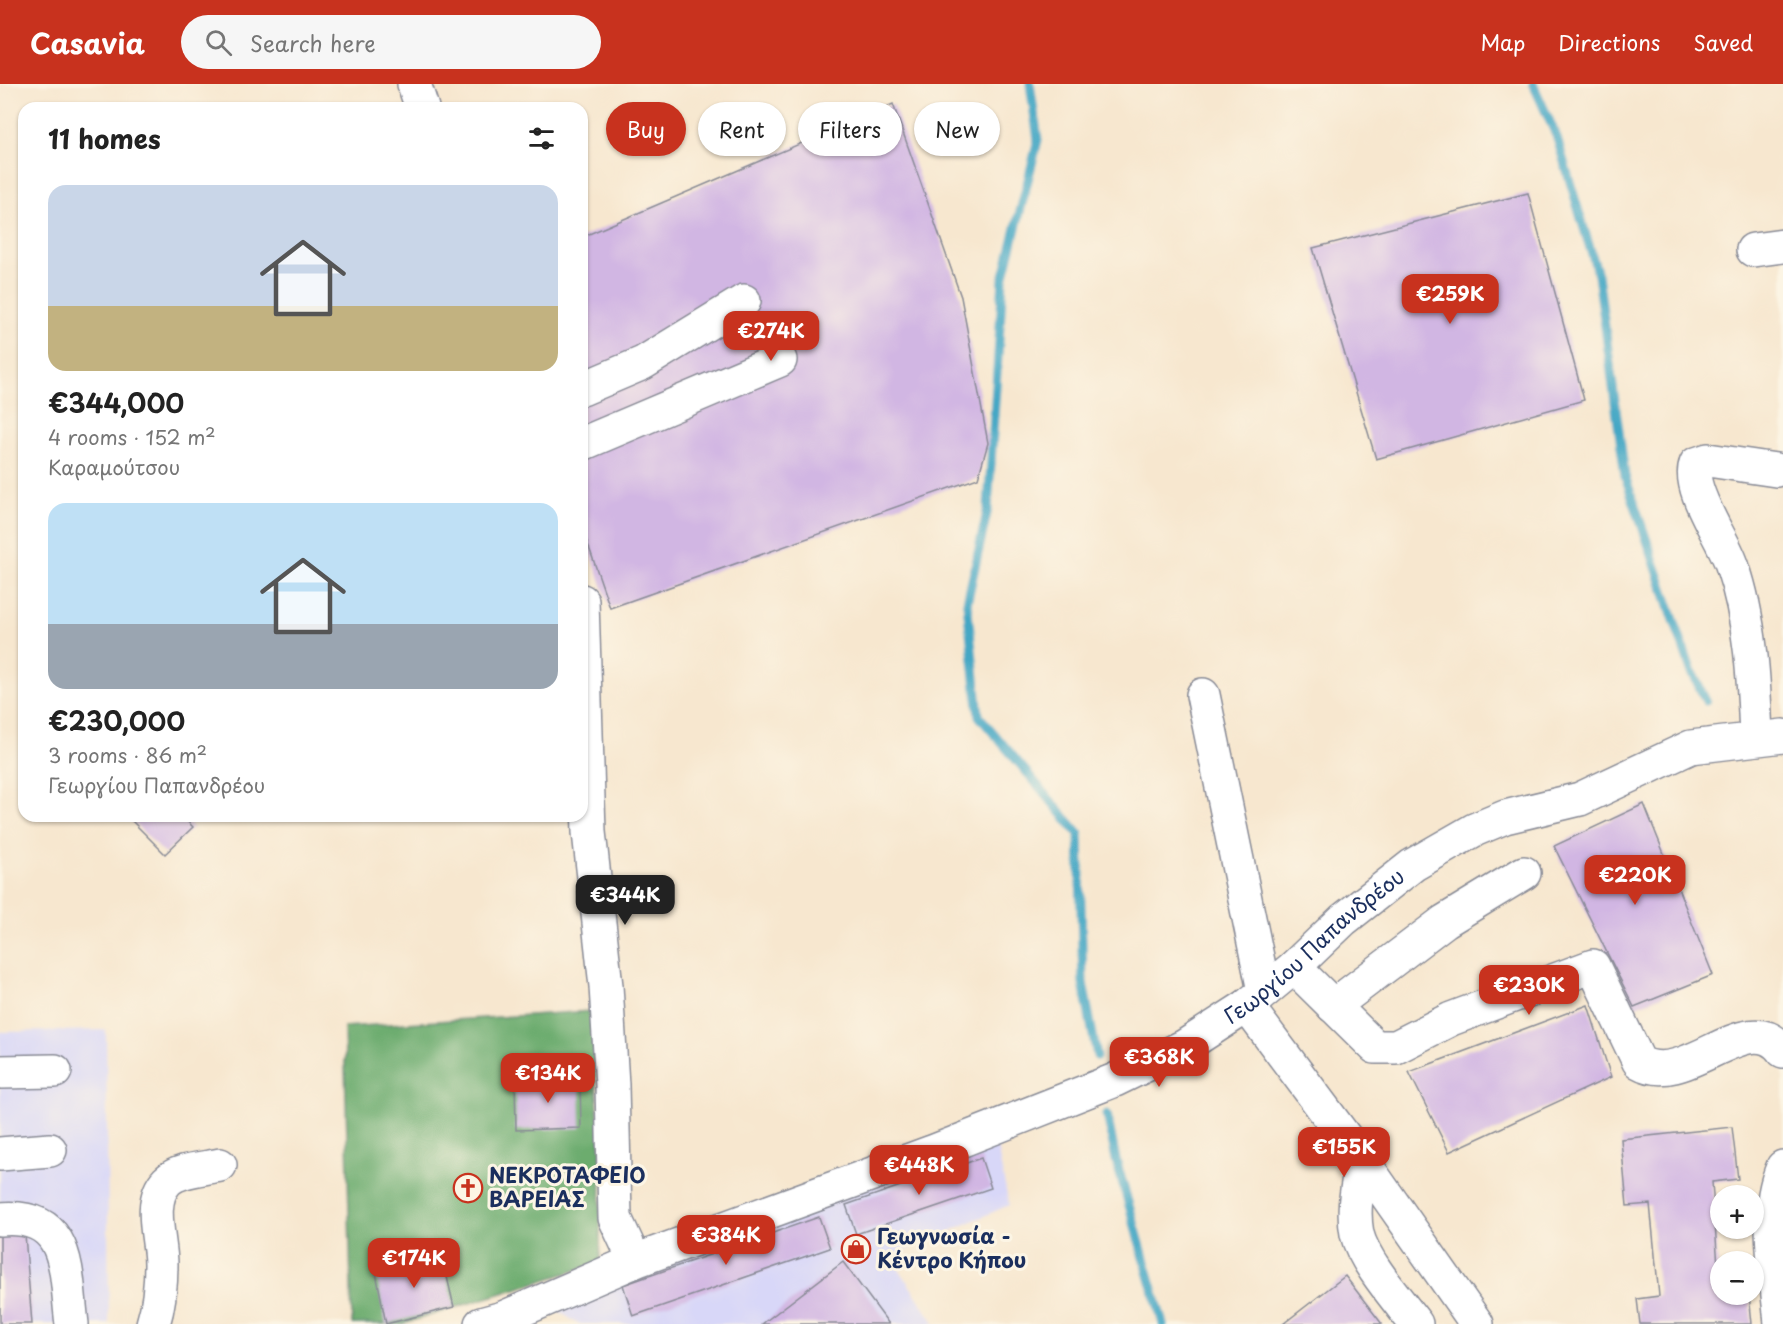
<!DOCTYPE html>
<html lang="en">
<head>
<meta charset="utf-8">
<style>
	body { margin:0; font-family:"Playpen Sans",sans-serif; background:#f6f6f6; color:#222; height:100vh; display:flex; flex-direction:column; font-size:22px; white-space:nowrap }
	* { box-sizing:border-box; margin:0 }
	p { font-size:20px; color:#767676 }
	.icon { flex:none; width:33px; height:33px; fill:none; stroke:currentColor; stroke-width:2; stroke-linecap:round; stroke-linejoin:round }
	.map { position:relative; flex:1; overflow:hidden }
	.details { position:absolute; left:18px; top:18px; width:570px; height:720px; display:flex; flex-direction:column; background:#fff; border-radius:18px; box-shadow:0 2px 4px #0004 }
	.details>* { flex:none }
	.top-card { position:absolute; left:606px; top:18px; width:570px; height:54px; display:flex; gap:12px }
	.controls { position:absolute; left:1710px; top:1101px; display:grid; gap:12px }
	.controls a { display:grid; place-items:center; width:54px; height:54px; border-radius:50%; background:#fff; box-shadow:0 2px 4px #0004; font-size:30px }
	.price { position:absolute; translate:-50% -51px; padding:0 14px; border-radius:12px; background:#c8321e; color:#fff; font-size:20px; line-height:39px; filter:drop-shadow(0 2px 3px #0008) }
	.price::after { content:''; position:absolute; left:50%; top:36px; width:18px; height:14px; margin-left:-9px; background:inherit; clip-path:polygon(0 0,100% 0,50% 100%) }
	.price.active { background:#222; color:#fff }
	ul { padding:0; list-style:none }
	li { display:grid; align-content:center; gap:12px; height:318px; padding:0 30px }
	li span { display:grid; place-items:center; height:186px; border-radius:18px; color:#555 }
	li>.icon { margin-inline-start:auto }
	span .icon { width:108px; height:108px; fill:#fffc; stroke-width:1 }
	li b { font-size:26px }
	h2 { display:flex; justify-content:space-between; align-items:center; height:72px; padding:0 30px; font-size:26px }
	.chip { padding:0 21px; border-radius:27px; background:#fff; box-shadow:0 2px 4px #0004; font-size:21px; line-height:54px }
	.chip.active { background:#c8321e; color:#fff }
	header { display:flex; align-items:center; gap:36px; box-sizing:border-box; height:84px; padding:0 30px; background:#c8321e; color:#fff }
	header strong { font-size:28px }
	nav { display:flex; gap:33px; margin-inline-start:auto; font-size:21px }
	.search { width:420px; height:54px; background:#f6f6f6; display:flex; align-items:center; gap:15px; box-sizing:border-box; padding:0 21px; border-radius:33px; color:#767676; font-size:22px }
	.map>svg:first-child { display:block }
	.built { fill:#d8d7f8 }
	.forest { fill:#6cac6e; stroke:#446e66; stroke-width:1.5 }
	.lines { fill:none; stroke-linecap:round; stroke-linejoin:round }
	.stream { stroke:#45a7c5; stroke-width:9 }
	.building { fill:#d1b6e3 }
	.minor-casing { stroke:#898b96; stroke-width:36 }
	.minor { stroke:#fff; stroke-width:33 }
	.labels { text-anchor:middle; stroke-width:6; stroke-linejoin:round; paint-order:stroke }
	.street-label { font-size:21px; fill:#1b2f5e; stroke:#fcf5e5 }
	.poi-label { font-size:21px; font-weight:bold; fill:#1b2f5e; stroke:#fcf5e5; text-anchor:start }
</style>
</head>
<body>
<header>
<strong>Casavia</strong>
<div class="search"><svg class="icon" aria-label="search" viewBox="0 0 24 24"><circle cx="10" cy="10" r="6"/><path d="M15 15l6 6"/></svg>Search here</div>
<nav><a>Map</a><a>Directions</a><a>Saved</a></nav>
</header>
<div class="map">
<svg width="1783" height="1240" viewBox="0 0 1783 1240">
	<rect width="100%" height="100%" fill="#fcf5e5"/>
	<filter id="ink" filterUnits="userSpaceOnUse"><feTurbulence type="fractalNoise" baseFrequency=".0167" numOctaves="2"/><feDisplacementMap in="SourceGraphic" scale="12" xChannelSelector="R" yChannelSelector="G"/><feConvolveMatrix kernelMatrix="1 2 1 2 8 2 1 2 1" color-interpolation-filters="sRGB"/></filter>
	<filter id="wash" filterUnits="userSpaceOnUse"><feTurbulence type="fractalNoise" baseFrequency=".008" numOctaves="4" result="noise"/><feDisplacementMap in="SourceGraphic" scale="24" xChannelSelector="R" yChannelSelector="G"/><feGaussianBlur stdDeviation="1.35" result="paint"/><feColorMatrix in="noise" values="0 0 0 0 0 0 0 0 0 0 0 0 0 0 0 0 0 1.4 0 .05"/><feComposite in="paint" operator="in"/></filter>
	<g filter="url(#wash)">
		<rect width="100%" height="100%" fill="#f7e7cf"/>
		<!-- built -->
		<g class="built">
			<path d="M 106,946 L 109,1240 L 0,1240 L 0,948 Z"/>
			<path d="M 995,1053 L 1009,1121 L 891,1173 L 935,1240 L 578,1240 L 550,1221 Z"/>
		</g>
		<!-- forest -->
		<path class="forest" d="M 591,927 L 601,1068 L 600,1179 L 402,1240 L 352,1240 L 344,943 Z"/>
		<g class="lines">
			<!-- stream -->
			<g class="stream">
				<path d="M 1030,0 L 1038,56 L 1003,196 L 988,424 L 967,519 L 979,632 L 1079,750 L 1083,899 L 1097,972"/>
				<path d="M 1533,0 L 1556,51 L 1598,191 L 1625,392 L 1691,586 L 1706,617"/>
				<path d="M 1107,1030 L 1116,1076 L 1163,1240"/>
			</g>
		</g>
		<g id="blocks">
			<!-- building -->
			<g class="building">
				<path d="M 893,20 L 961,213 L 988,359 L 978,394 L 610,524 L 582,443 L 582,153 Z"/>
				<path d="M 1528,109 L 1584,316 L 1376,375 L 1313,164 Z"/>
				<path d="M 1644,720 L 1713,891 L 1634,923 L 1554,762 Z"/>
				<path d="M 127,732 L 182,732 L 193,743 L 165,770 Z"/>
				<path d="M 1588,921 L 1611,993 L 1449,1068 L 1409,988 Z"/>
				<path d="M 580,995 L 581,1044 L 516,1046 L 515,997 Z"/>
				<path d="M 1732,1043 L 1738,1095 L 1712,1098 L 1720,1210 L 1749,1210 L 1752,1240 L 1640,1240 L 1637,1215 L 1659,1212 L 1650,1120 L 1627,1122 L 1621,1055 Z"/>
				<path d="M 981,1074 L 991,1104 L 856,1150 L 846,1121 Z"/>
				<path d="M 819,1133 L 830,1164 L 633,1232 L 623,1201 Z"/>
				<path d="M 24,1138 L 32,1240 L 0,1240 L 0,1143 Z"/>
				<path d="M 442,1171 L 454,1223 L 386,1240 L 375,1184 Z"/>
				<path d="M 843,1178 L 889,1240 L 762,1240 Z"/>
				<path d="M 1345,1192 L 1382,1240 L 1283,1240 Z"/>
			</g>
		</g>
	</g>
	<g filter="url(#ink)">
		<use href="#blocks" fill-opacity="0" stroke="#898b96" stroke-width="1.5"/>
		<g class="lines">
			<!-- minor casing -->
			<g class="minor-casing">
				<g id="minor">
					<path d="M 414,0 L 422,24"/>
					<path d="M 1753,166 L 1783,162"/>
					<path d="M 582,305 L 643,279 L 744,217"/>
					<path d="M 582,360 L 780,276"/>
					<path d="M 582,517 L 589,748 L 606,902 L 612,1001 L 615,1134 L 635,1177"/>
					<path d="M 1203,611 L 1264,907"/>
					<path d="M 1756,654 C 1754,597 1751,536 1732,481 C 1724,456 1686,404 1696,380 L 1708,376 L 1776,386"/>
					<path d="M 1294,883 L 1375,963 L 1396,963 L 1451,935 L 1593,882 L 1639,978 C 1687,1006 1748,919 1783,967"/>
					<path d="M 1247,922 L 1362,1076 L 1477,1240"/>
					<path d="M 1333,922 L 1445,837 L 1524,789"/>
					<path d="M 0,988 L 55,987"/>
					<path d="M 0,1070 L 50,1066"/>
					<path d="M 1362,1076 C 1358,1100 1352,1125 1357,1150 C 1364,1178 1398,1216 1416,1240"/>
					<path d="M 0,1135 C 72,1129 65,1187 72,1240"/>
					<path d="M 153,1240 C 159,1221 161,1200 161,1180 C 161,1155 147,1118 167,1097 C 179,1085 203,1085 220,1081"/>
					<path id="s1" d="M 481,1240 L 503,1234 L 635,1177 L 932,1068 L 1115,996 L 1185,962 L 1247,922 L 1294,883 L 1343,836 L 1413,781 L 1474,746 L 1505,733 L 1580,715 L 1691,663 L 1783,652"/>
					<path d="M 1781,1240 C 1777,1188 1762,1133 1783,1083"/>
				</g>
			</g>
			<!-- minor -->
			<use href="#minor" class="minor"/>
		</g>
	</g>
	<!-- icons -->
	<defs>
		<g id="church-ring" transform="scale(1.5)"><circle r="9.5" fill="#fcf5e5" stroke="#c8321e" stroke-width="1.5"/><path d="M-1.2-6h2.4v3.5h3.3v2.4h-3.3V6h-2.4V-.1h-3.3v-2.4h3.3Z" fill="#c8321e"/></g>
		<g id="shop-ring" transform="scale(1.5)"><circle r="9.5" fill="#fcf5e5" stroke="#c8321e" stroke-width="1.5"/><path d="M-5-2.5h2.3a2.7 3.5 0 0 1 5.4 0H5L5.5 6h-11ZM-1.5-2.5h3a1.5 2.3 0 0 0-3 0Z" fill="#c8321e"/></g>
	</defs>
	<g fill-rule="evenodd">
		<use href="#church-ring" x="468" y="1104"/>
		<use href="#shop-ring" x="856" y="1165"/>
	</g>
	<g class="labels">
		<!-- street labels -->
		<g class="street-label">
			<text dy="7" stroke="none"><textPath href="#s1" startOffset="921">Γεωργίου Παπανδρέου</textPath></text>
		</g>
		<!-- poi labels -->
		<g class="poi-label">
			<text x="489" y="1099">ΝΕΚΡΟΤΑΦΕΙΟ<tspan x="489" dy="24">ΒΑΡΕΙΑΣ</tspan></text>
			<text x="877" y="1160">Γεωγνωσία -<tspan x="877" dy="24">Κέντρο Κήπου</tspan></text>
		</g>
	</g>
</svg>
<div class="controls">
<a>+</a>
<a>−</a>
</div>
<b class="price" style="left:1450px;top:241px">€259K</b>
<b class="price" style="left:771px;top:278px">€274K</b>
<b class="price" style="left:1635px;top:822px">€220K</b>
<b class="price active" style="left:625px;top:842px">€344K</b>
<b class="price" style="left:1529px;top:932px">€230K</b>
<b class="price" style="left:1159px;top:1004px">€368K</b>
<b class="price" style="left:548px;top:1020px">€134K</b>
<b class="price" style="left:1344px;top:1094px">€155K</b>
<b class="price" style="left:919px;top:1112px">€448K</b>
<b class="price" style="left:726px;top:1182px">€384K</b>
<b class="price" style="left:414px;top:1205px">€174K</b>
<div class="top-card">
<a class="chip active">Buy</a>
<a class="chip">Rent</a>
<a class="chip">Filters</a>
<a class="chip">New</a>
</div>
<section class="details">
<h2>11 homes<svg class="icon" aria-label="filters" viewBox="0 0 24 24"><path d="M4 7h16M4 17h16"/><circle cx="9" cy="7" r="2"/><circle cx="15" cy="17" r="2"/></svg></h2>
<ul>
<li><span style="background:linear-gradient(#c9d6e8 65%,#c2b280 0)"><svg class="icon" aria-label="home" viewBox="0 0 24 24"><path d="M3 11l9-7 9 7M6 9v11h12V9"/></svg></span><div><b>€344,000</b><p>4 rooms · 152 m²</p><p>Καραμούτσου</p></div></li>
<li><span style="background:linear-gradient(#bfe0f5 65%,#9aa5b1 0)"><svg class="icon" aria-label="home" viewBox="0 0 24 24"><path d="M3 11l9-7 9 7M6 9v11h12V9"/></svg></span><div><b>€230,000</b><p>3 rooms · 86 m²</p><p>Γεωργίου Παπανδρέου</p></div></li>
</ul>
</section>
</div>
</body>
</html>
